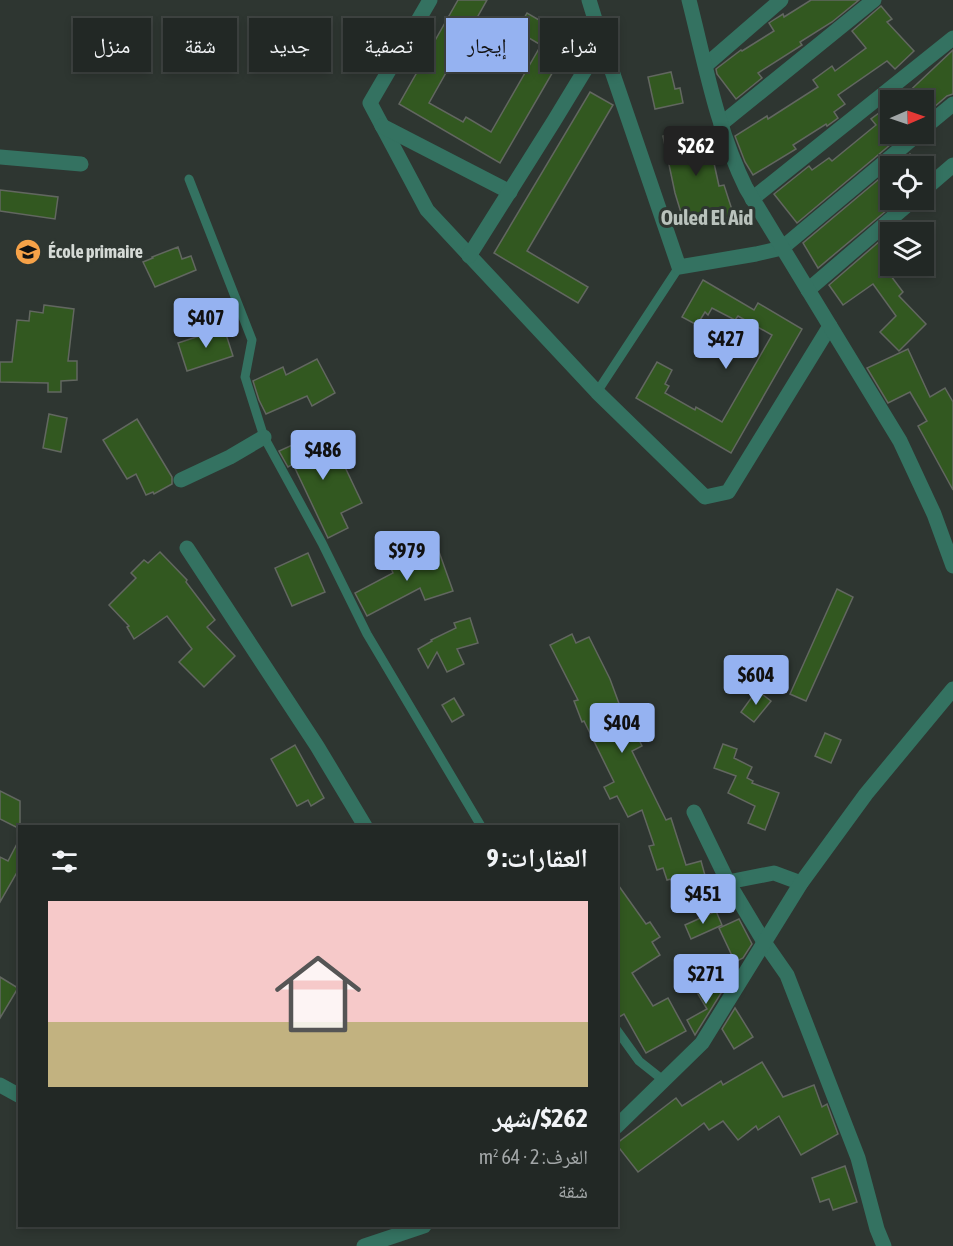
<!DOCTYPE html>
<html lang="ar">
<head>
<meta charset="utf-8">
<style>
	body { margin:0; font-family:"Asap Condensed","Noto Naskh Arabic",sans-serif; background:#2a302d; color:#f1f3f6; direction:rtl; height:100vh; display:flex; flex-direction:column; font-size:22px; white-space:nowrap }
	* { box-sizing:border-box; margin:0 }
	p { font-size:20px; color:#a2a6a7 }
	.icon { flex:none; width:33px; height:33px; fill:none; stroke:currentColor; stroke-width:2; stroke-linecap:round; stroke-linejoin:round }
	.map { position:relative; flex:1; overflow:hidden; direction:ltr }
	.drawer { position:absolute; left:18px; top:825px; width:600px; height:402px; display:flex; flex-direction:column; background:#222825; border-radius:0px; box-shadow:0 3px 9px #0003,0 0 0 2px #3f4442; direction:rtl }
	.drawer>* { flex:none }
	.banner { position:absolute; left:18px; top:18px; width:600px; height:54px; direction:rtl; display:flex; gap:12px }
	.needle { width:39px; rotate:88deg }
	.controls { position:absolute; left:880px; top:90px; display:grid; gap:12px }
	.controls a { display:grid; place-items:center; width:54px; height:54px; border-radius:0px; background:#222825; box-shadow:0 3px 9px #0003,0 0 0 2px #3f4442; font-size:30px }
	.price { position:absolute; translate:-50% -51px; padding:0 14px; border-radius:6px; background:#95b2f1; color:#111; font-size:20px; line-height:39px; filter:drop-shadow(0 2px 3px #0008) }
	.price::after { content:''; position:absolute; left:50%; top:36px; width:18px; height:14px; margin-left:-9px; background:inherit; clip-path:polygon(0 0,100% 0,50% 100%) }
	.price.current { background:#222; color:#fff }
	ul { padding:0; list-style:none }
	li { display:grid; align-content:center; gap:12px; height:318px; padding:0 30px }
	li span { display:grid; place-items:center; height:186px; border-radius:0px; color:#555 }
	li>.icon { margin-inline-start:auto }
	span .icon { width:108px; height:108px; fill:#fffc; stroke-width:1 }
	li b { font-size:26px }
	h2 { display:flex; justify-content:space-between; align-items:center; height:72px; padding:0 30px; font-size:26px }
	.tag { padding:0 21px; border-radius:0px; background:#222825; box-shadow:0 3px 9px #0003,0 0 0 2px #3f4442; font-size:21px; line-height:54px }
	.tag.current { background:#95b2f1; color:#111 }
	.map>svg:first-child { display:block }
	.building { fill:#325820; stroke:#626760; stroke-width:1.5 }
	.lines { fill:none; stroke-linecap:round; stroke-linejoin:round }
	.service { stroke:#347261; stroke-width:9 }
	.minor { stroke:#347261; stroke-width:15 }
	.tertiary { stroke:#347261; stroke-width:15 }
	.labels { text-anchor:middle; stroke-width:6; stroke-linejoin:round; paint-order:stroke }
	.poi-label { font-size:18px; font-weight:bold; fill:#d5dad6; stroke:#2e3631; text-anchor:start }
	.quarter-label { font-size:21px; font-weight:bold; fill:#b9c2bc; stroke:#2e3631 }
</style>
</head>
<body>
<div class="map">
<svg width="953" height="1246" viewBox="0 0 953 1246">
	<rect width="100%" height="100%" fill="#2e3631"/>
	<!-- building -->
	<g class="building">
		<path d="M 458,0 L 487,0 L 429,103 L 463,122 L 466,117 L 491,132 L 541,45 L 517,31 L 527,13 L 572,39 L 500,163 L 399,104 Z"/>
		<path d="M 811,0 L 859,0 L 832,22 L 800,42 L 802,45 L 758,73 L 762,78 L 736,99 L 717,74 L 716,69 L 741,50 L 742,51 L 774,31 L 769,23 L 772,21 L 783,14 L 784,17 Z"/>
		<path d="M 881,6 L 892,19 L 887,22 L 914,51 L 895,69 L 887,61 L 838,95 L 845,104 L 834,112 L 838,118 L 827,126 L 826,124 L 793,145 L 796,149 L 753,175 L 745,162 L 735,136 L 767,116 L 768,119 L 818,87 L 813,80 L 832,66 L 835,71 L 866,48 L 852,31 Z"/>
		<path d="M 953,50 L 953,94 L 947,96 L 933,108 L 926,100 L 900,100 Z"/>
		<path d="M 671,72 L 675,89 L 680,88 L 683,103 L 655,109 L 648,77 Z"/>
		<path d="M 590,92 L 613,105 L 527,251 L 588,287 L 578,303 L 494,253 Z"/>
		<path d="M 891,104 L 891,134 L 903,134 L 797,223 L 774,194 L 809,166 L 812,170 L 829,158 L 832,161 L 876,125 L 871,119 Z"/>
		<path d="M 706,127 L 719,186 L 724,185 L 734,216 L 698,226 L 694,212 L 682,216 L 675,193 L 663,136 Z"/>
		<path d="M 910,154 L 919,166 L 894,166 Z"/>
		<path d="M 891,169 L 891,200 L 899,200 L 818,268 L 803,243 Z"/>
		<path d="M 0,190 L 58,197 L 55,219 L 0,211 Z"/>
		<path d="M 903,221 L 912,232 L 891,232 L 891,269 L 888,272 L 903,292 L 899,296 L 926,324 L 899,351 L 880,332 L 896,316 L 873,284 L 843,305 L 829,285 Z"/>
		<path d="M 178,247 L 182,259 L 191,256 L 196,270 L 155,287 L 143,262 L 153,258 L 152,257 Z"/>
		<path d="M 703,280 L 754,310 L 758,303 L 802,329 L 731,453 L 636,398 L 657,362 L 672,370 L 665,384 L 669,386 L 665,393 L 695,410 L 696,407 L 722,422 L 772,335 L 738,316 L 735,320 L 712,308 L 708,315 L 705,312 L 697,325 L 682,317 Z"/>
		<path d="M 44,305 L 74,309 L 68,361 L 77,361 L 77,380 L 61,381 L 61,392 L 48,392 L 48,383 L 0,382 L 0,362 L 12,362 L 17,320 L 29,321 L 30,311 L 43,313 Z"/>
		<path d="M 224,328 L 233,356 L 187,371 L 178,343 Z"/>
		<path d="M 908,349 L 930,397 L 945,388 L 953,402 L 953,490 L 918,426 L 927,421 L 910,392 L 888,403 L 867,368 Z"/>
		<path d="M 317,359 L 335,393 L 312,406 L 307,396 L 266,414 L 259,400 L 253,381 L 283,367 L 286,375 Z"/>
		<path d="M 49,414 L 67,418 L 61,452 L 43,448 Z"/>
		<path d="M 137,419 L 172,477 L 172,484 L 154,494 L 153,492 L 146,495 L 136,474 L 127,479 L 103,440 Z"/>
		<path d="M 323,431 L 340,467 L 344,465 L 362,503 L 341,513 L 348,528 L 328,538 L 293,464 L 288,467 L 279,451 Z"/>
		<path d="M 438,549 L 453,591 L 425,600 L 420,588 L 367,616 L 355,593 L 393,573 L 390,566 Z"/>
		<path d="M 160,552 L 187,580 L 186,582 L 215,620 L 207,627 L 235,656 L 204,687 L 179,662 L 192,649 L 167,616 L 134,639 L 127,627 L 129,626 L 109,605 L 136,578 L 131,573 L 144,560 L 148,563 Z"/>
		<path d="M 308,553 L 325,592 L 292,606 L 275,568 Z"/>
		<path d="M 837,589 L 853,597 L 806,701 L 790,694 Z"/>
		<path d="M 470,618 L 478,643 L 457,649 L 464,664 L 447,672 L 437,652 L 428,668 L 418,649 L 432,641 L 431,640 L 456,628 L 454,623 Z"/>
		<path d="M 572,634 L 576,643 L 589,637 L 610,679 L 624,717 L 627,715 L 642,746 L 632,751 L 666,820 L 671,818 L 686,865 L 701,861 L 706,879 L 674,889 L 671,879 L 667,880 L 663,868 L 657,870 L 649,846 L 654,845 L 642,810 L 628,817 L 617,796 L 610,799 L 604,787 L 614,782 L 584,721 L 582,722 L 574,701 L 578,700 L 550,645 Z"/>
		<path d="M 757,690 L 771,701 L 754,722 L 741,712 Z"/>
		<path d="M 454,698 L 464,715 L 452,722 L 442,705 Z"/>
		<path d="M 825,733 L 841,740 L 831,763 L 815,756 Z"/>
		<path d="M 723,744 L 737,749 L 734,758 L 752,767 L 747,778 L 753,781 L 752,783 L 779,793 L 765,830 L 748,823 L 755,806 L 728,793 L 736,776 L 714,768 Z"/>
		<path d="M 295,745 L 324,798 L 311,806 L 308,800 L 297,806 L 271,759 Z"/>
		<path d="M 0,791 L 20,801 L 20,829 L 0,819 Z"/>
		<path d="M 20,838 L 20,867 L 0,902 L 0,857 L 8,861 Z"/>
		<path d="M 616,882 L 646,924 L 650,922 L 660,937 L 652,942 L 660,955 L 632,973 L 653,1006 L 668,998 L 686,1031 L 646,1053 L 624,1014 L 616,1019 Z"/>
		<path d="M 716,911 L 722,925 L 691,939 L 685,925 Z"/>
		<path d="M 739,919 L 752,944 L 743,958 L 735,962 L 719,928 Z"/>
		<path d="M 0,977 L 18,988 L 0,1018 Z"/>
		<path d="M 717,981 L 723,990 L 695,1035 L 687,1020 L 707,1009 L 698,994 Z"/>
		<path d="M 735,1008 L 753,1037 L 734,1049 L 722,1029 Z"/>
		<path d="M 762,1062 L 783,1097 L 814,1085 L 822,1107 L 827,1104 L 838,1134 L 801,1155 L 779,1116 L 758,1130 L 756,1126 L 738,1140 L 723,1121 L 709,1130 L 704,1123 L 638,1172 L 616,1144 L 676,1098 L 682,1106 L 721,1081 L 723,1085 Z"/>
		<path d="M 845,1166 L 857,1202 L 833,1210 L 829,1199 L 820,1202 L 812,1178 Z"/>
	</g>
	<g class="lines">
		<!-- service -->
		<g class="service">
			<path d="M 189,179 L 252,340 L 245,377 L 264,437 L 322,543 L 367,634 L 481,826"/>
			<path d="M 597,392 L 679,267"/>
			<path d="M 616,1029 L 639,1061 L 663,1080"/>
		</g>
		<!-- minor -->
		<g class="minor">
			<path d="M 430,0 L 370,103 L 427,210 L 597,392 L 705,497 L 728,492 L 830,326"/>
			<path d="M 589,0 L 602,42 L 679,267 L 756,254 L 782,248 L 918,134"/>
			<path d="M 706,65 L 781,0"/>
			<path d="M 721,124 L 874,0"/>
			<path d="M 382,126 L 510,192"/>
			<path d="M 924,128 L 953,104"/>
			<path d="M 0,157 L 81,164"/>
			<path d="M 924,190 L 953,165"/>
			<path d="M 752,199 L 953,38"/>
			<path d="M 469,256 L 554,121 L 602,42"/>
			<path d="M 808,290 L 913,200"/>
			<path d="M 181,480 L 230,457 L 264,437"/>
			<path d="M 187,548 L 317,746 L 365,826"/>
			<path d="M 694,812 L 728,882 L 764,942 L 787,975 L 858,1158 L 877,1229 L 884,1246"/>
			<path d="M 728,882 L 774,873 L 801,883"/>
			<path d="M 0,1085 L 20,1096"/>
			<path d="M 616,1127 L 702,1043 L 801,883 L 866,794 L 953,689"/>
			<path d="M 364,1246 L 424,1226"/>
		</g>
		<!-- tertiary -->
		<path class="tertiary" d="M 689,0 C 705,63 717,129 746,188 L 900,441 L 934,514 L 953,566"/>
	</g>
	<!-- icons -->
	<defs>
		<g id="school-disc" transform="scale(1.35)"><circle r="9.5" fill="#f6a248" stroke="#2e3631"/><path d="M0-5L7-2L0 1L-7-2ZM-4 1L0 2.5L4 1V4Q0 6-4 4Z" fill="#111"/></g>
	</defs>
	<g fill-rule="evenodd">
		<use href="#school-disc" x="28" y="252"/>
	</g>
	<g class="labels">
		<!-- poi labels -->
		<g class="poi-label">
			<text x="48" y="258">École primaire</text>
		</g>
		<!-- quarter labels -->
		<g class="quarter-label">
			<text x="707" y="225">Ouled El Aid</text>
		</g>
	</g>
</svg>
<div class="controls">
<a><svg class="needle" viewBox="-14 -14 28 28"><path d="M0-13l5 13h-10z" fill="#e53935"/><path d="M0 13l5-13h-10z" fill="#a2a6a7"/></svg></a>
<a><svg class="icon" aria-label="locate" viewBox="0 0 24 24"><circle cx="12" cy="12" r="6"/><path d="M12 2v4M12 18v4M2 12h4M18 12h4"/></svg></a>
<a><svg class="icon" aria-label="layers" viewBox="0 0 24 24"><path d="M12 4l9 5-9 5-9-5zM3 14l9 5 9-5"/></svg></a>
</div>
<b class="price current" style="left:696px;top:177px">$262</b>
<b class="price" style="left:206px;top:349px">$407</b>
<b class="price" style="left:726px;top:370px">$427</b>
<b class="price" style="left:323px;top:481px">$486</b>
<b class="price" style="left:407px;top:582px">$979</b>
<b class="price" style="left:756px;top:706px">$604</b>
<b class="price" style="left:622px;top:754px">$404</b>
<b class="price" style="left:703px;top:925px">$451</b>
<b class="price" style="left:706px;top:1005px">$271</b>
<div class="banner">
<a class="tag">شراء</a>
<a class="tag current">إيجار</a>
<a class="tag">تصفية</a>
<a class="tag">جديد</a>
<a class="tag">شقة</a>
<a class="tag">منزل</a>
</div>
<section class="drawer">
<h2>العقارات: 9<svg class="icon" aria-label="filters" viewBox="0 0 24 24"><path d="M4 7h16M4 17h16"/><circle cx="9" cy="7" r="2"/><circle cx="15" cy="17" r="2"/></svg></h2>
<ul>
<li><span style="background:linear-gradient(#f6c9c9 65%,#c2b280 0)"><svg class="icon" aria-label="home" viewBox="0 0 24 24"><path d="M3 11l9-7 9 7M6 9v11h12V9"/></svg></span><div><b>$262/شهر</b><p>الغرف: 2 · 64 m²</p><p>شقة</p></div></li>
</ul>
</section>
</div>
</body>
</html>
